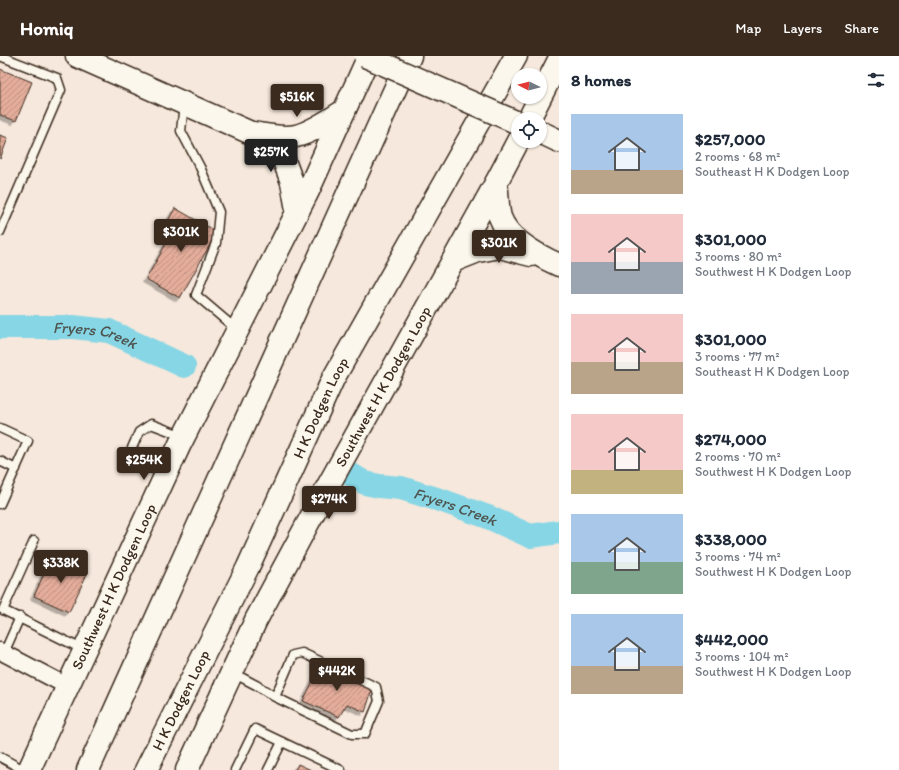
<!DOCTYPE html>
<html lang="en">
<head>
<meta charset="utf-8">
<style>
	body { margin:0; font-family:Itim,sans-serif; background:#f6f6f7; color:#1f2937; height:100vh; display:flex; flex-direction:column; font-size:15px; white-space:nowrap }
	* { box-sizing:border-box; margin:0 }
	p { font-size:13px; color:#747a83 }
	.icon { flex:none; width:22px; height:22px; fill:none; stroke:currentColor; stroke-width:2; stroke-linecap:round; stroke-linejoin:round }
	.map { position:relative; flex:1; overflow:hidden }
	.panel { display:flex; flex-direction:column; background:#fff; width:340px }
	.panel>* { flex:none }
	.needle { width:26px; rotate:276deg }
	.tools { position:absolute; left:511px; top:12px; display:grid; gap:8px }
	.tools a { display:grid; place-items:center; width:36px; height:36px; border-radius:50%; background:#fff; box-shadow:0 1px 3px #0004; font-size:20px }
	.price { position:absolute; translate:-50% -34px; padding:0 9px; border-radius:4px; background:#3b2a1e; color:#fff; font-size:13px; line-height:26px; filter:drop-shadow(0 1px 2px #0008) }
	.price::after { content:''; position:absolute; left:50%; top:24px; width:12px; height:9px; margin-left:-6px; background:inherit; clip-path:polygon(0 0,100% 0,50% 100%) }
	.price.selected { background:#222; color:#fff }
	ul { padding:0; list-style:none }
	li { display:flex; align-items:center; gap:12px; height:100px; padding:0 12px }
	li span { display:grid; place-items:center; flex:none; width:112px; height:80px; border-radius:0px; color:#555 }
	li>.icon { margin-inline-start:auto }
	span .icon { width:48px; height:48px; fill:#fffc; stroke-width:1 }
	li b { font-size:17px }
	h2 { display:flex; justify-content:space-between; align-items:center; height:48px; padding:0 12px; font-size:17px }
	header { display:flex; align-items:center; gap:24px; box-sizing:border-box; height:56px; padding:0 20px; background:#3b2a1e; color:#fff }
	header strong { font-size:19px }
	nav { display:flex; gap:22px; margin-inline-start:auto; font-size:14px }
	main { display:flex; flex:1; min-height:0 }
	.map>svg:first-child { display:block }
	.lines { fill:none; stroke-linecap:round; stroke-linejoin:round }
	.river { stroke:#87d6e5; stroke-width:24 }
	.building { fill:url(#building-hatch); stroke:#3b2a1e; filter:url(#shadow) }
	.service-casing { stroke:#3b2a1e; stroke-width:11 }
	.minor-casing { stroke:#3b2a1e; stroke-width:19 }
	.secondary-casing { stroke:#3b2a1e; stroke-width:25 }
	.motorway-casing { stroke:#3b2a1e; stroke-width:25 }
	.service { stroke:#fbf7ec; stroke-width:8 }
	.minor { stroke:#fbf7ec; stroke-width:16 }
	.secondary { stroke:#fbf7ec; stroke-width:22 }
	.motorway { stroke:#fbf7ec; stroke-width:22 }
	.secondary-bridge-casing { stroke:#3b2a1e; stroke-width:25; stroke-linecap:butt }
	.secondary-bridge { stroke:#fbf7ec; stroke-width:22 }
	.labels { text-anchor:middle; stroke-width:3; stroke-linejoin:round; paint-order:stroke }
	.street-label { font-size:15px; fill:#3b2a1e; stroke:#fbf7ec }
	.water-label { font-size:16px; font-style:italic; fill:#4e5550; stroke:#fbf7ec }
</style>
</head>
<body>
<header>
<strong>Homiq</strong>
<nav><a>Map</a><a>Layers</a><a>Share</a></nav>
</header>
<main>
<div class="map">
<svg width="559" height="714" viewBox="0 0 559 714">
	<defs>
		<pattern id="building-hatch" width="6" height="6" patternUnits="userSpaceOnUse"><rect width="6" height="6" fill="#e4ad9b"/><path d="M-1 1l2-2M0 6l6-6M5 7l2-2" fill="none" stroke="#ba8d7e"/></pattern>
		<filter id="shadow"><feDropShadow dx="-3.5" dy="3.5" stdDeviation="0" flood-color="#0004"/></filter>
	</defs>
	<rect width="100%" height="100%" fill="#f6e8dc"/>
	<filter id="ink" filterUnits="userSpaceOnUse"><feTurbulence type="fractalNoise" baseFrequency=".025" numOctaves="2"/><feDisplacementMap in="SourceGraphic" scale="8" xChannelSelector="R" yChannelSelector="G"/><feConvolveMatrix kernelMatrix="1 2 1 2 8 2 1 2 1" color-interpolation-filters="sRGB"/></filter>
	<g filter="url(#ink)">
		<g class="lines">
			<!-- river -->
			<g class="river">
				<path id="s1" d="M 0,271 L 73,271 L 109,275 L 184,310"/>
				<path id="s2" d="M 350,418 L 365,427 L 379,430 L 401,432 L 443,445 L 488,461 L 530,480 L 559,476"/>
			</g>
		</g>
		<!-- building -->
		<g class="building">
			<path d="M 0,13 L 32,26 L 16,65 L 0,59 Z"/>
			<path d="M 0,79 L 8,82 L 0,103 Z"/>
			<path d="M 175,152 L 217,176 L 180,242 L 146,223 L 171,179 L 163,174 Z"/>
			<path d="M 52,500 L 88,516 L 69,556 L 34,540 Z"/>
			<path d="M 321,609 L 373,631 L 365,656 L 347,648 L 339,661 L 303,645 Z"/>
			<path d="M 298,708 L 311,714 L 295,714 Z"/>
		</g>
		<g class="lines">
			<!-- service casing -->
			<g class="service-casing">
				<g id="service">
					<path d="M 0,0 L 57,22 L 61,34 L 0,176"/>
					<path d="M 184,48 L 181,75 L 200,111 L 219,156 L 216,187 L 196,239 L 236,273"/>
					<path d="M 0,372 L 28,385 L 0,448"/>
					<path d="M 0,405 L 16,413"/>
					<path d="M 164,418 L 137,404 L 132,392 L 139,376 L 151,368 L 183,380"/>
					<path d="M 34,485 L 3,554 L 84,594"/>
					<path d="M 4,597 L 20,561"/>
					<path d="M 233,617 L 256,629 L 275,641 L 352,678 L 365,678 L 379,645 L 376,631 L 302,597 L 293,599 L 275,641"/>
					<path d="M 0,701 L 24,714"/>
					<path d="M 235,714 L 255,673 L 341,714"/>
					<path d="M 268,714 L 282,686"/>
				</g>
			</g>
			<!-- minor casing -->
			<g class="minor-casing">
				<path id="minor" d="M 0,595 L 67,630"/>
			</g>
			<!-- secondary casing -->
			<g class="secondary-casing">
				<g id="secondary">
					<path d="M 77,0 L 251,77 L 283,102 L 292,126 L 297,154"/>
					<path d="M 529,63 L 559,4"/>
					<path d="M 540,76 L 559,85"/>
					<path d="M 252,77 C 266,79 282,83 296,80 C 313,76 329,64 344,55"/>
					<path d="M 496,127 C 498,138 497,151 500,161 C 508,184 539,200 559,209"/>
					<path d="M 453,205 L 478,195 L 500,191 L 531,199"/>
					<path id="s3" d="M 29,714 L 180,388 L 308,135 L 369,0"/>
					<path id="s4" d="M 187,714 L 256,564 L 323,439 L 496,127 L 518,85"/>
				</g>
			</g>
			<!-- motorway casing -->
			<g class="motorway-casing">
				<g id="motorway">
					<path d="M 88,714 L 410,0"/>
					<path id="s5" d="M 146,714 L 248,511 L 333,323 L 516,0"/>
				</g>
			</g>
			<!-- service -->
			<use href="#service" class="service"/>
			<!-- minor -->
			<use href="#minor" class="minor"/>
			<!-- secondary -->
			<use href="#secondary" class="secondary"/>
			<!-- motorway -->
			<use href="#motorway" class="motorway"/>
			<!-- secondary-bridge casing -->
			<g class="secondary-bridge-casing">
				<path id="secondary-bridge" d="M 365,0 L 518,67"/>
			</g>
			<!-- secondary-bridge -->
			<use href="#secondary-bridge" class="secondary-bridge"/>
		</g>
	</g>
	<g class="labels">
		<!-- street labels -->
		<g class="street-label">
			<text dy="5" stroke="none"><textPath href="#s4" startOffset="431">Southwest H K Dodgen Loop</textPath></text>
			<text dy="5" stroke="none"><textPath href="#s5" startOffset="402">H K Dodgen Loop</textPath></text>
			<text dy="5" stroke="none"><textPath href="#s3" startOffset="202">Southwest H K Dodgen Loop</textPath></text>
			<text dy="5" stroke="none"><textPath href="#s5" startOffset="78">H K Dodgen Loop</textPath></text>
		</g>
		<!-- water labels -->
		<g class="water-label">
			<text dy="6" stroke="none"><textPath href="#s1" startOffset="96">Fryers Creek</textPath></text>
			<text dy="6" stroke="none"><textPath href="#s2" startOffset="111">Fryers Creek</textPath></text>
		</g>
	</g>
</svg>
<div class="tools">
<a><svg class="needle" viewBox="-14 -14 28 28"><path d="M0-13l5 13h-10z" fill="#e53935"/><path d="M0 13l5-13h-10z" fill="#747a83"/></svg></a>
<a><svg class="icon" aria-label="locate" viewBox="0 0 24 24"><circle cx="12" cy="12" r="6"/><path d="M12 2v4M12 18v4M2 12h4M18 12h4"/></svg></a>
</div>
<b class="price" style="left:297px;top:62px">$516K</b>
<b class="price selected" style="left:271px;top:117px">$257K</b>
<b class="price" style="left:181px;top:197px">$301K</b>
<b class="price" style="left:499px;top:208px">$301K</b>
<b class="price" style="left:144px;top:425px">$254K</b>
<b class="price" style="left:329px;top:464px">$274K</b>
<b class="price" style="left:61px;top:528px">$338K</b>
<b class="price" style="left:337px;top:636px">$442K</b>
</div>
<section class="panel">
<h2>8 homes<svg class="icon" aria-label="filters" viewBox="0 0 24 24"><path d="M4 7h16M4 17h16"/><circle cx="9" cy="7" r="2"/><circle cx="15" cy="17" r="2"/></svg></h2>
<ul>
<li><span style="background:linear-gradient(#a9c7e8 70%,#b9a48a 0)"><svg class="icon" aria-label="home" viewBox="0 0 24 24"><path d="M3 11l9-7 9 7M6 9v11h12V9"/></svg></span><div><b>$257,000</b><p>2 rooms · 68 m²</p><p>Southeast H K Dodgen Loop</p></div></li>
<li><span style="background:linear-gradient(#f6c9c9 60%,#9aa5b1 0)"><svg class="icon" aria-label="home" viewBox="0 0 24 24"><path d="M3 11l9-7 9 7M6 9v11h12V9"/></svg></span><div><b>$301,000</b><p>3 rooms · 80 m²</p><p>Southwest H K Dodgen Loop</p></div></li>
<li><span style="background:linear-gradient(#f6c9c9 60%,#b9a48a 0)"><svg class="icon" aria-label="home" viewBox="0 0 24 24"><path d="M3 11l9-7 9 7M6 9v11h12V9"/></svg></span><div><b>$301,000</b><p>3 rooms · 77 m²</p><p>Southeast H K Dodgen Loop</p></div></li>
<li><span style="background:linear-gradient(#f6c9c9 70%,#c2b280 0)"><svg class="icon" aria-label="home" viewBox="0 0 24 24"><path d="M3 11l9-7 9 7M6 9v11h12V9"/></svg></span><div><b>$274,000</b><p>2 rooms · 70 m²</p><p>Southwest H K Dodgen Loop</p></div></li>
<li><span style="background:linear-gradient(#a9c7e8 60%,#7fa58c 0)"><svg class="icon" aria-label="home" viewBox="0 0 24 24"><path d="M3 11l9-7 9 7M6 9v11h12V9"/></svg></span><div><b>$338,000</b><p>3 rooms · 74 m²</p><p>Southwest H K Dodgen Loop</p></div></li>
<li><span style="background:linear-gradient(#a9c7e8 65%,#b9a48a 0)"><svg class="icon" aria-label="home" viewBox="0 0 24 24"><path d="M3 11l9-7 9 7M6 9v11h12V9"/></svg></span><div><b>$442,000</b><p>3 rooms · 104 m²</p><p>Southwest H K Dodgen Loop</p></div></li>
</ul>
</section>
</main>
</body>
</html>
